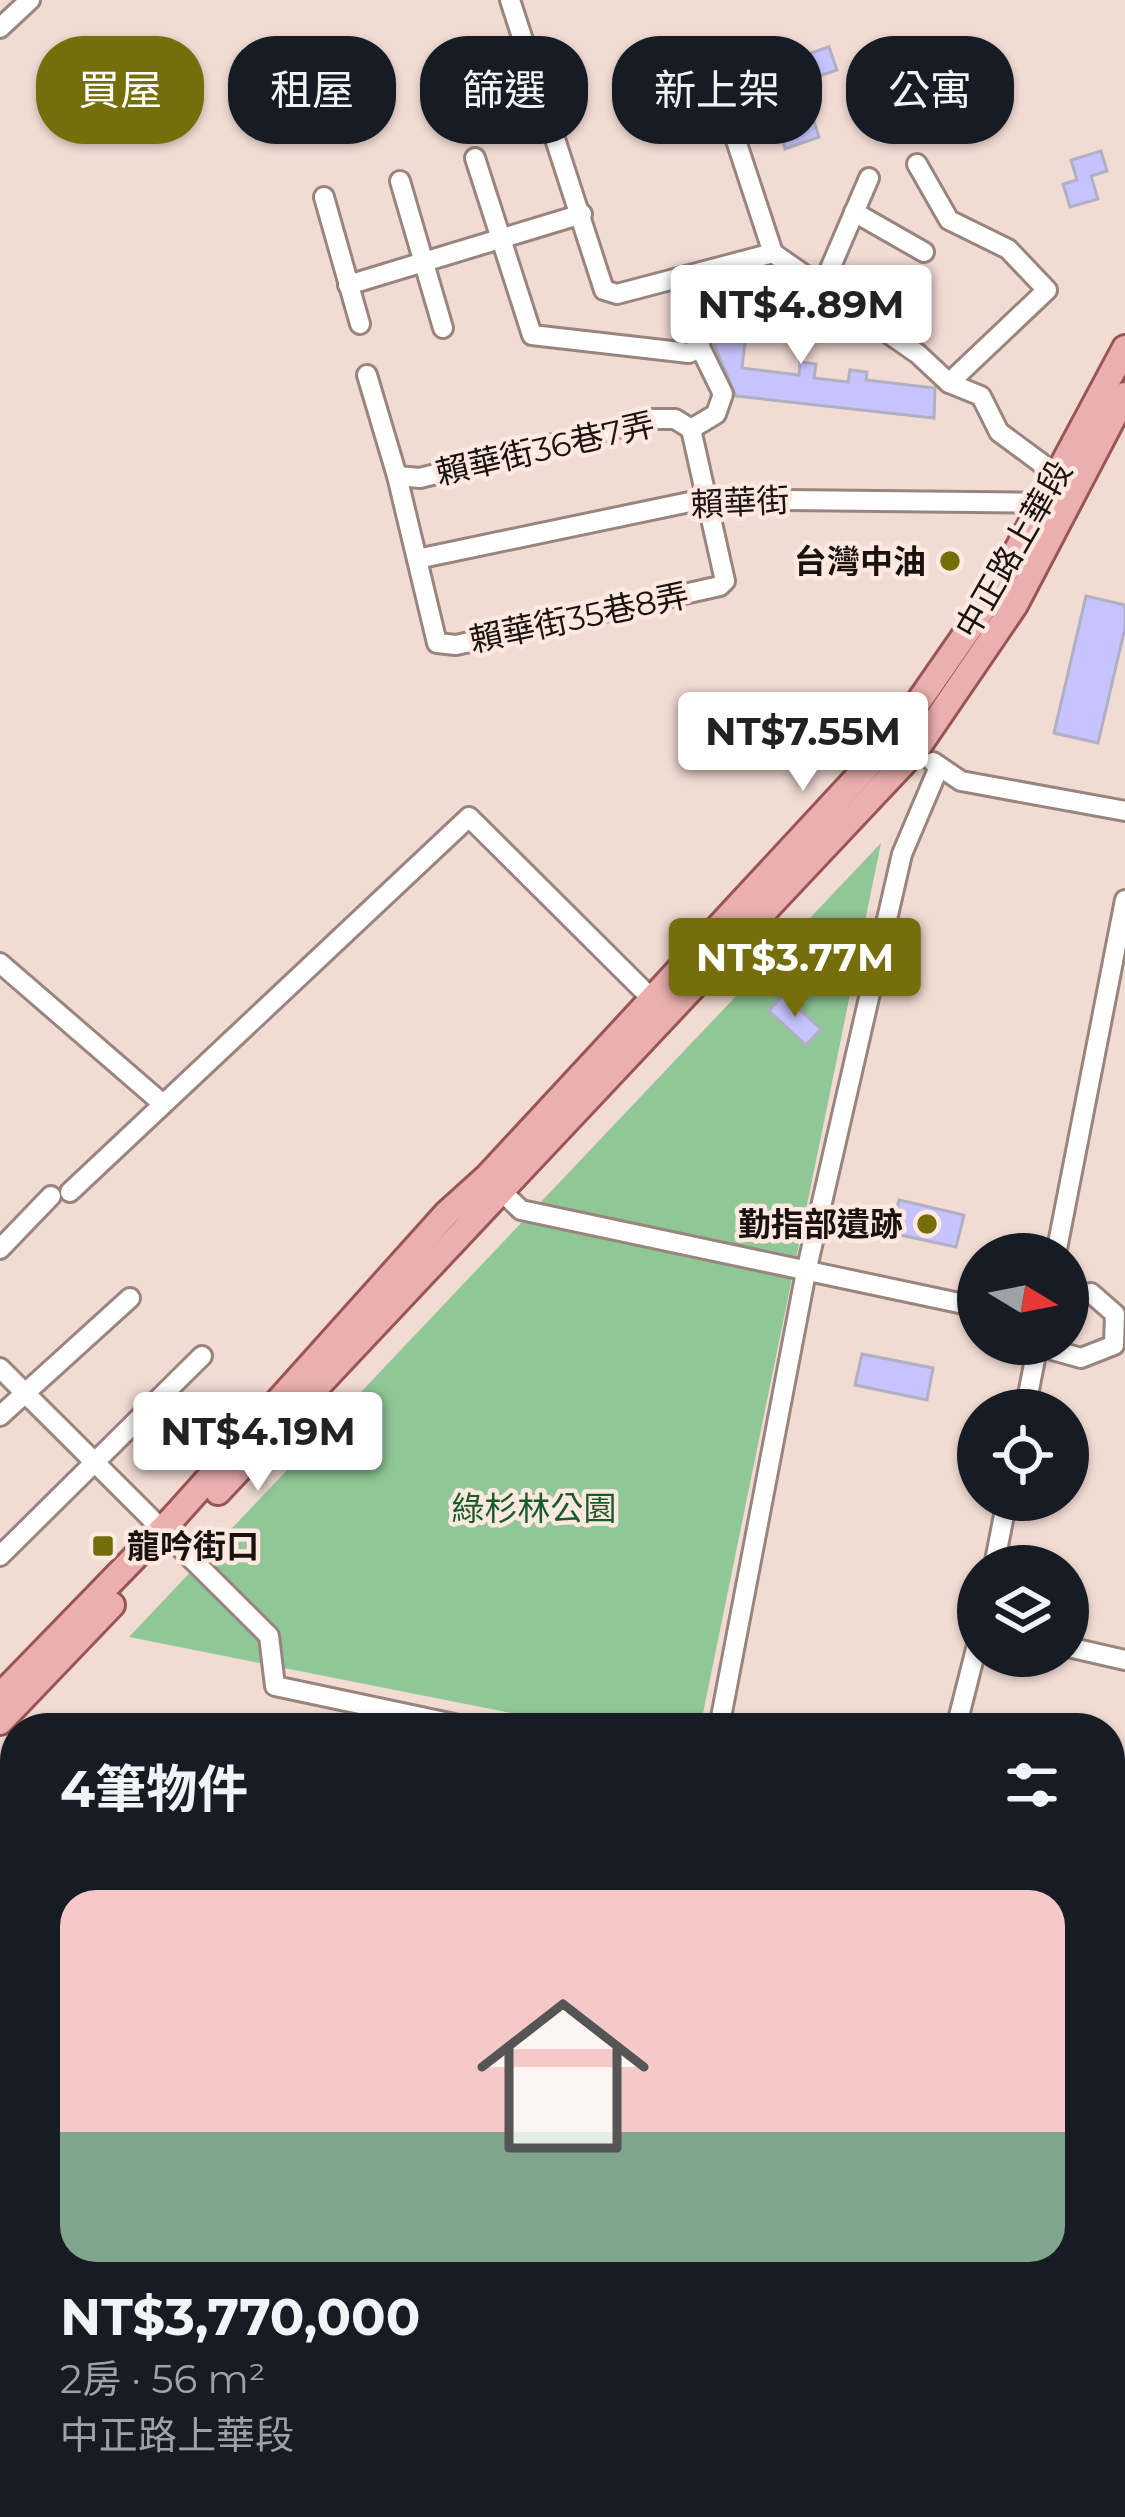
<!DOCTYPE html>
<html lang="zh-TW">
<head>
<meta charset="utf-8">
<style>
	body { margin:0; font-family:Montserrat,"Noto Sans TC",sans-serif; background:#20242c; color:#f1f3f6; height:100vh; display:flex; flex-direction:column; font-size:45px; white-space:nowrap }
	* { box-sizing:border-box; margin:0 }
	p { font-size:39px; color:#9ea1a6 }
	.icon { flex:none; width:66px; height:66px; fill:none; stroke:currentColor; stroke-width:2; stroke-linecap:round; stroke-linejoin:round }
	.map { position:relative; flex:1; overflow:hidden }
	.drawer { position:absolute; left:0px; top:1713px; width:1125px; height:804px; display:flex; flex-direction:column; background:#171b24; border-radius:48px 48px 0 0; box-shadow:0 3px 9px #0004 }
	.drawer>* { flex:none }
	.top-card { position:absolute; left:36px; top:36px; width:1053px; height:108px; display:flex; gap:24px }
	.needle { width:78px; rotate:100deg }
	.fabs { position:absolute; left:957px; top:1233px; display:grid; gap:24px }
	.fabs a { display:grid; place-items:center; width:132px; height:132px; border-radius:50%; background:#171b24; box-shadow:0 3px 9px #0004; font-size:60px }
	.price { position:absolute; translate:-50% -102px; padding:0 27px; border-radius:12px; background:#fff; color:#222; font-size:39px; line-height:78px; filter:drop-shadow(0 3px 6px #0008) }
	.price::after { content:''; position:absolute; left:50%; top:72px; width:36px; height:27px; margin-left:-18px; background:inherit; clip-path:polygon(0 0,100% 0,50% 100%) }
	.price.on { background:#766e0b; color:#fff }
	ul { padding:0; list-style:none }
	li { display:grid; align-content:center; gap:24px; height:636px; padding:0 60px }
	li+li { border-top:3px solid #363941 }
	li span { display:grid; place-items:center; height:372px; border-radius:36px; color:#555 }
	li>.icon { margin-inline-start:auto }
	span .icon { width:216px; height:216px; fill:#fffc; stroke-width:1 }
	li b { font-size:51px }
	h2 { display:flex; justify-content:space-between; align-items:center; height:144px; padding:0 60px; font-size:51px }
	.tag { padding:0 42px; border-radius:48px; background:#171b24; box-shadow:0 3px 9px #0004; font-size:42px; line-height:108px }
	.tag.on { background:#766e0b; color:#fff }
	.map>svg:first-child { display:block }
	.green { fill:#90c797 }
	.building { fill:#c7c3fe; stroke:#b1b0c3; stroke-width:3 }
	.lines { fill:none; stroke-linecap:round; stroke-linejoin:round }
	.minor-casing { stroke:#99857e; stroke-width:24 }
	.major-casing { stroke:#995554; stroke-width:30 }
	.minor { stroke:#fff; stroke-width:18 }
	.major { stroke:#ebafaf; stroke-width:24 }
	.poi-dot { fill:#766e0b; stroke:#fee8e0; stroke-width:4.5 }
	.labels { text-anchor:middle; stroke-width:9; stroke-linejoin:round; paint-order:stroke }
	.street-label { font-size:33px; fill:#19120f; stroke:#fee8e0 }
	.poi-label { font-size:33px; font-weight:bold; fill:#19120f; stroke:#fee8e0; text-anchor:end }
	.park-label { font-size:33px; fill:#165c28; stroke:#fee8e0 }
</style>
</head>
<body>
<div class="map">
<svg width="1125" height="2517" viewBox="0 0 1125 2517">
	<rect width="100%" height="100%" fill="#f1dbd3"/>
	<!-- green -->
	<g class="green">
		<path d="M 881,843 L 700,1728 L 586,1728 L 129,1637 Z"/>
		<path d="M 1110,1898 L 1125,1900 L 1125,2170 L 1110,2178 Z"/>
	</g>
	<!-- building -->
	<g class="building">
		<path d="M 829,47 L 837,70 L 801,82 L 819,137 L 785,149 L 763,69 Z"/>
		<path d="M 1101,151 L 1107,171 L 1091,176 L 1098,199 L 1070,207 L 1063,184 L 1077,180 L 1071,160 Z"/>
		<path d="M 754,272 L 751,301 L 760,302 L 758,325 L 747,324 L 742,368 L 799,375 L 800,362 L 816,364 L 814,378 L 848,382 L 850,370 L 867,372 L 866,380 L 935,388 L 934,418 L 736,396 L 714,344 L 718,281 Z"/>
		<path d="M 1086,596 L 1125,605 L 1125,628 L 1098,743 L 1054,733 Z"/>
		<path d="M 783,995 L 821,1029 L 806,1045 L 769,1011 Z"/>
		<path d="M 899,1200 L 964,1215 L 956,1247 L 891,1233 Z"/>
		<path d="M 862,1354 L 933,1368 L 927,1400 L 855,1385 Z"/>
	</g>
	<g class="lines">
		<!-- minor casing -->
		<g class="minor-casing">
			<g id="minor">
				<path d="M 510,0 L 604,290 L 617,294 L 773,253 L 918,354 L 949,383 L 981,396 L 999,432 L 1041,463 L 1059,488"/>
				<path d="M 0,28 L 30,0"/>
				<path d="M 725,107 L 773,253"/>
				<path d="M 475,158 L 532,335 L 689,353 L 700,347 L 703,274"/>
				<path d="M 917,164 L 949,220 L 1008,249 L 1047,290 L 949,383"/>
				<path d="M 400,181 L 443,328"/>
				<path d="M 324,197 L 360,324"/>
				<path d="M 854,212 L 924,252"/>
				<path d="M 348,285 L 582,214"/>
				<path d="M 823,285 L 869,178"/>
				<path d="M 367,375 L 397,476 L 437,643 L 456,645 L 720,586 L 725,581 L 691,429"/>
				<path d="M 691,429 L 716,414 L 723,394 L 700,347"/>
				<path d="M 397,476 L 420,478 L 652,419 L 675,419 L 691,429"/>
				<path d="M 417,559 L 704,499 L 1052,503"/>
				<path d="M 933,762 L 961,781 L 1125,811"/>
				<path d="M 0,963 L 163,1104"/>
				<path d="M 495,1185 L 521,1210 L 978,1307"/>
				<path d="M 70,1192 L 469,817 L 653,1000"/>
				<path d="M 0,1249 L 51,1196"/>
				<path d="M 1056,1254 L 1125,900"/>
				<path d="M 1038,1346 L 1081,1358 L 1114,1345 L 1115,1314 L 1091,1293 L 1068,1297"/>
				<path d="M 0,1368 L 269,1636 L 275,1686 L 473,1728"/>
				<path d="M 1025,1410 L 1038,1344"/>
				<path d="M 0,1416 L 130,1298"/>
				<path d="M 0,1556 L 202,1356"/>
				<path d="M 994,1566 L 1007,1500"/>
				<path d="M 1068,1647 L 1125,1660"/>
				<path d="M 719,1728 L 806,1272 L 902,854 L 939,767"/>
				<path d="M 956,1728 L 978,1641"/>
				<path d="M 1110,1860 L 1125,1863"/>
				<path d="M 0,1936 L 15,1883"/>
				<path d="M 0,2015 L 15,2015"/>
				<path d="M 0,2071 L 15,2070"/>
				<path d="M 0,2111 L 15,2104"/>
				<path d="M 154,2502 L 170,2517"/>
				<path d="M 345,2502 L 360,2517"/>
				<path d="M 528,2502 L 542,2517"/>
				<path d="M 10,2517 L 25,2502"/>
			</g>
		</g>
		<!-- major casing -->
		<g class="major-casing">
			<g id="major">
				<path d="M 218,1492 L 916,750 L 1015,605 L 1125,395"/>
				<path d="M 0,1696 L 174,1517 L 446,1214 L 487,1177 L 892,740 L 994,593 L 1125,348"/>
				<path d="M 0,1722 L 112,1605"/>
			</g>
		</g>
		<!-- minor -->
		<use href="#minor" class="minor"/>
		<!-- major -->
		<use href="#major" class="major"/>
	</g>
	<!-- markers -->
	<g class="poi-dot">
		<circle cx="950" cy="561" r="12"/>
		<circle cx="927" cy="1224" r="12"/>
		<rect x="91" y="1534" width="24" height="24" rx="6"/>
	</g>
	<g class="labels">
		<!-- street labels -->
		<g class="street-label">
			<text transform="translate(545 448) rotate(-13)" y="12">賴華街36巷7弄</text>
			<text transform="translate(740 502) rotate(-3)" y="12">賴華街</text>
			<text transform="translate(1013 549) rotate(-60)" y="12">中正路上華段</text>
			<text transform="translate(579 617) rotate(-12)" y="12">賴華街35巷8弄</text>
		</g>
		<!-- poi labels -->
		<g class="poi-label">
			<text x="926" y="573">台灣中油</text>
			<text x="903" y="1236">勤指部遺跡</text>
			<text x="127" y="1558" text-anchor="start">龍吟街口</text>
		</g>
		<!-- park labels -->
		<g class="park-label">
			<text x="534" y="1520">綠杉林公園</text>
		</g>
	</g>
</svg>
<div class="fabs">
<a><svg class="needle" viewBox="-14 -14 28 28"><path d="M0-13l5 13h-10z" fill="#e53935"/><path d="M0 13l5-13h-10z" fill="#9ea1a6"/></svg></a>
<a><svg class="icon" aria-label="locate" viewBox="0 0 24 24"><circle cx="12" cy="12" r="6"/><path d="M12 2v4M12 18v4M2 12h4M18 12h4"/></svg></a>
<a><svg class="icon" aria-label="layers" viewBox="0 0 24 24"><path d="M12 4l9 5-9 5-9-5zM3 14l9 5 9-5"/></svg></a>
</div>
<b class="price" style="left:801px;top:367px">NT$4.89M</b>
<b class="price" style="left:803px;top:794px">NT$7.55M</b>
<b class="price on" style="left:795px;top:1020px">NT$3.77M</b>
<b class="price" style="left:258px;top:1494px">NT$4.19M</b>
<div class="top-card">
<a class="tag on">買屋</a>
<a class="tag">租屋</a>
<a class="tag">篩選</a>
<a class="tag">新上架</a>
<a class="tag">公寓</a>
</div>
<section class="drawer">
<h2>4筆物件<svg class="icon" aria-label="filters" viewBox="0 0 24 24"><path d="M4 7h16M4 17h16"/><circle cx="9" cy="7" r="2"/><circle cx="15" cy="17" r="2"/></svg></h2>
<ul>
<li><span style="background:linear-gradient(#f6c9c9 65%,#7fa58c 0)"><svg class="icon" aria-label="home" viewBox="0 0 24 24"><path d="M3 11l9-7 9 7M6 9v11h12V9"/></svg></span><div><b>NT$3,770,000</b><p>2房 · 56 m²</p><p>中正路上華段</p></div></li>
</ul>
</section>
</div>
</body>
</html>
